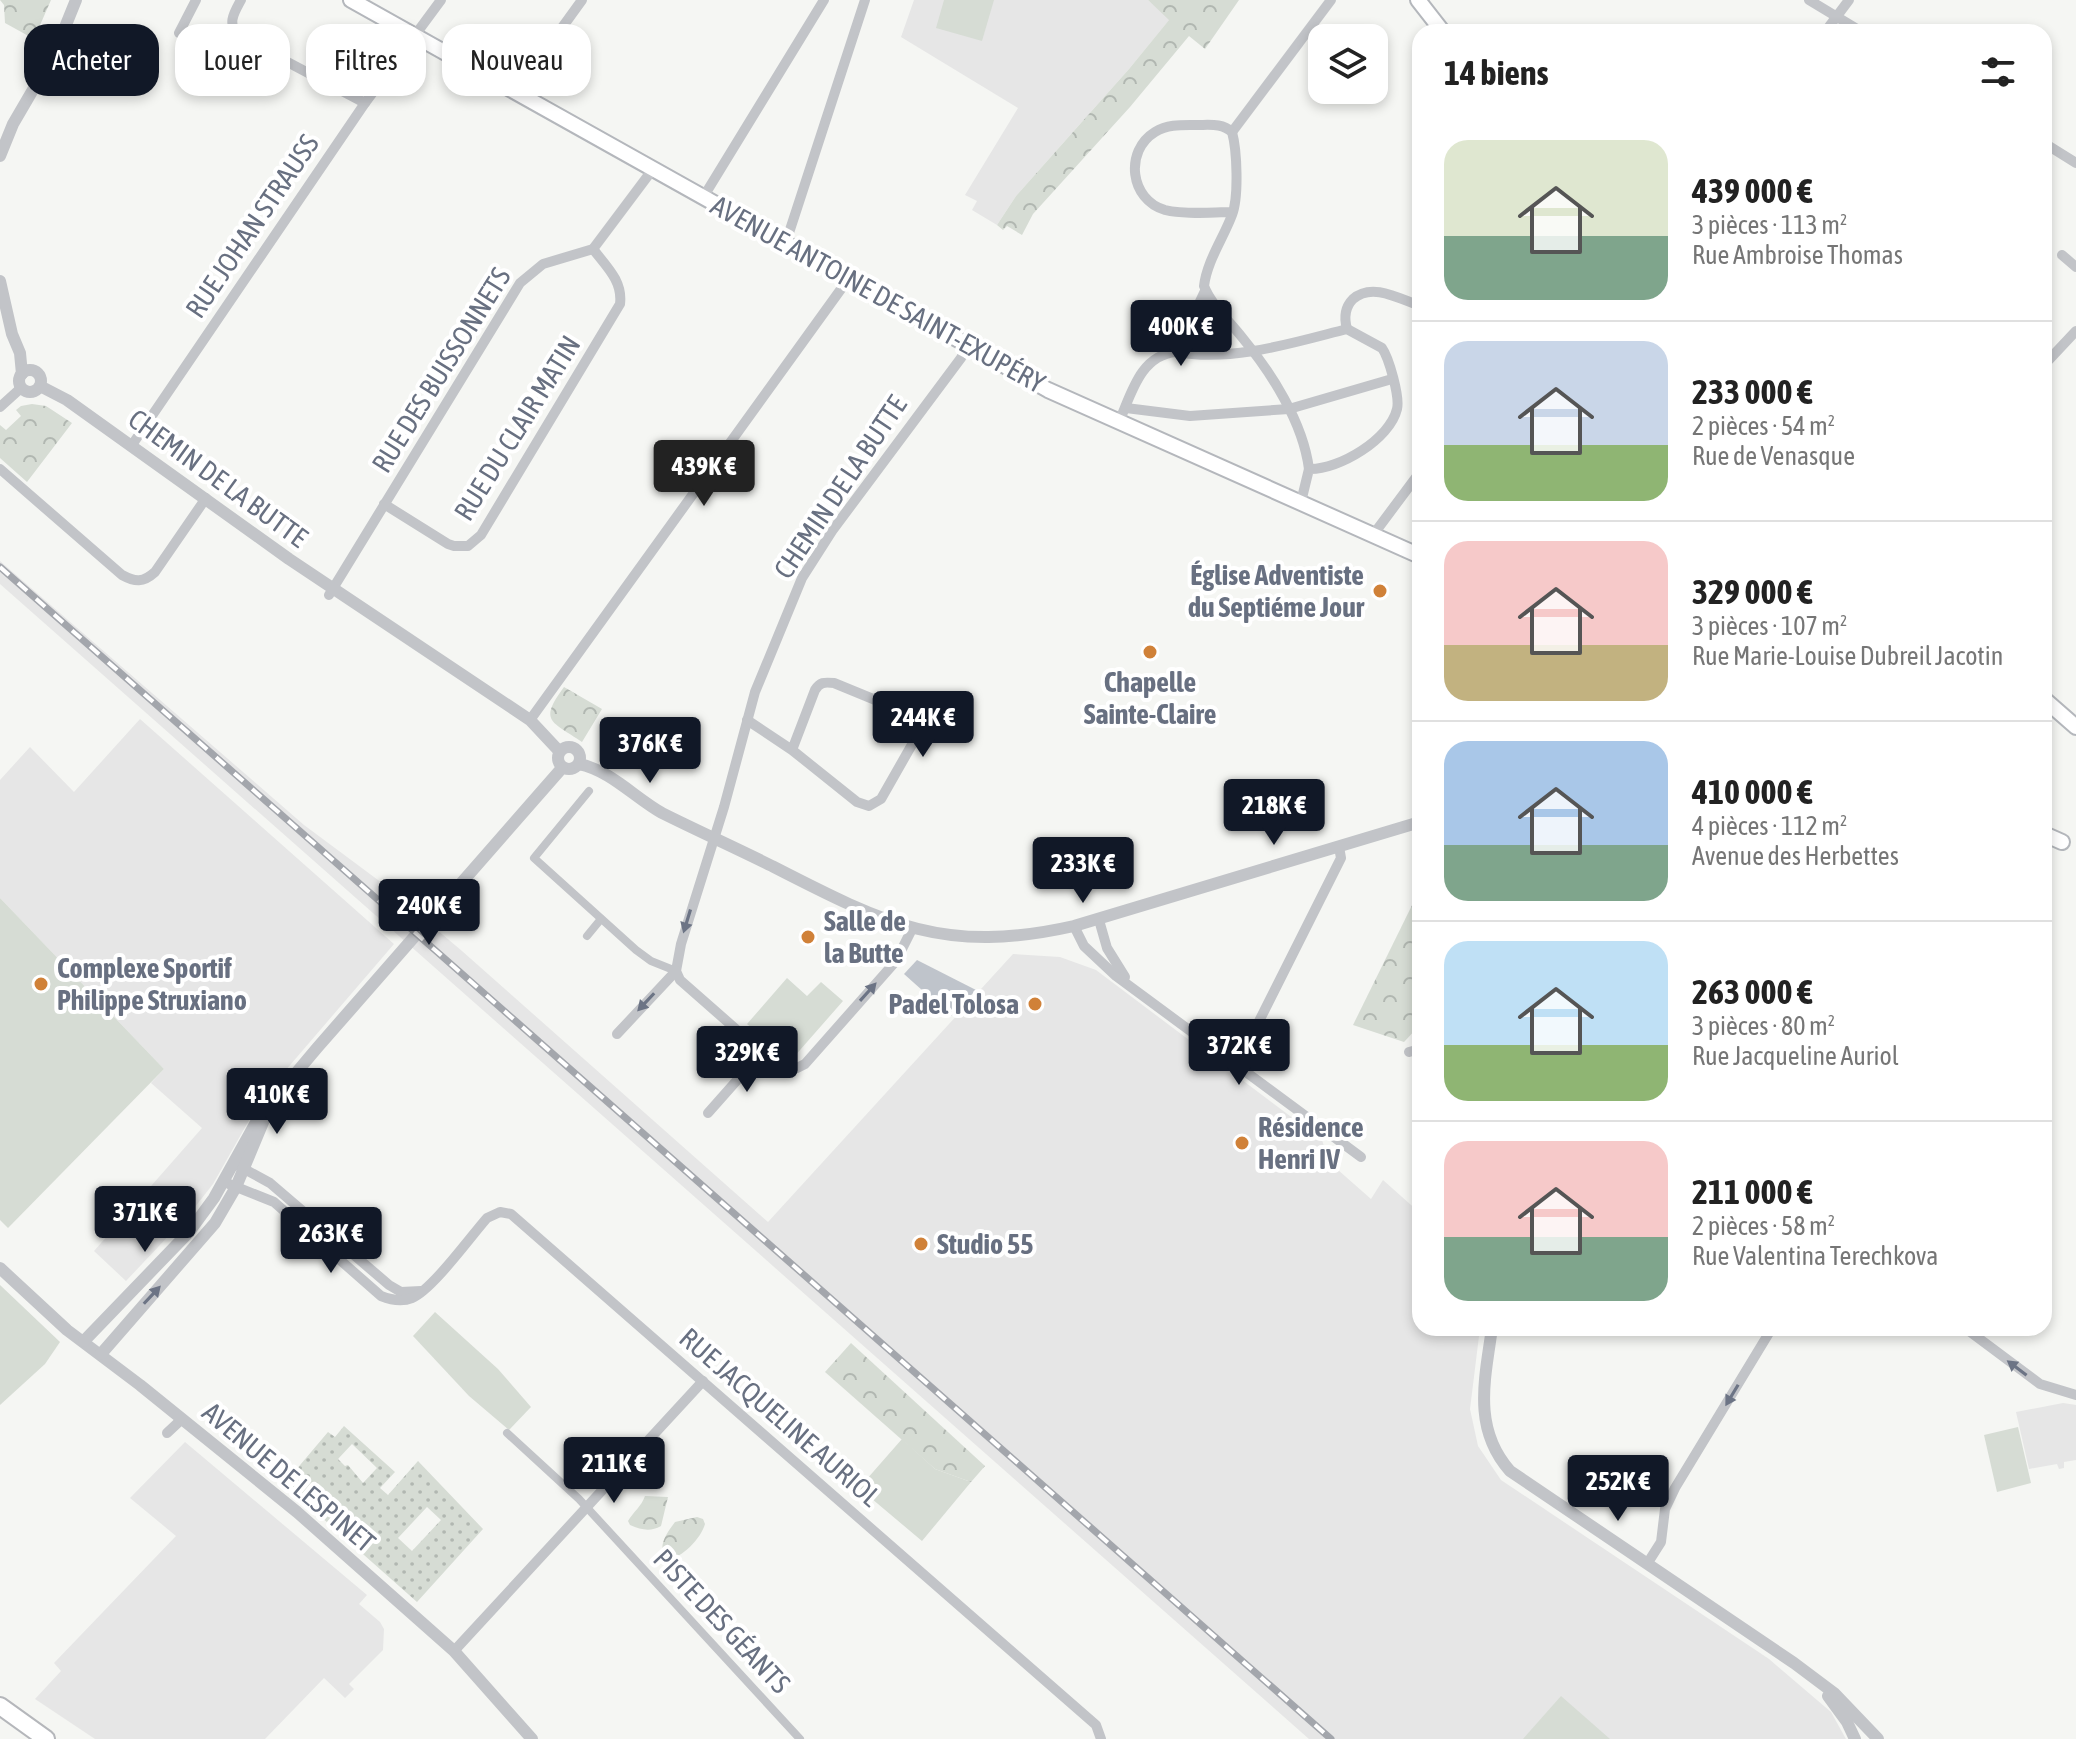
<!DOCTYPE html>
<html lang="fr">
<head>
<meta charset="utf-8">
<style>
	body { margin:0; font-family:"Asap Condensed",sans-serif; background:#f2f2f2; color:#222; height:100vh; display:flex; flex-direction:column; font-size:30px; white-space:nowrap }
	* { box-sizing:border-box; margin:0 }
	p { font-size:26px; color:#767676 }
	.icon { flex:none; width:44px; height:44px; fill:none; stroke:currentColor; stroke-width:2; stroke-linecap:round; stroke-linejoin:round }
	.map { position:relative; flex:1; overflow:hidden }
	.panel { position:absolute; left:1412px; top:24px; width:640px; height:1312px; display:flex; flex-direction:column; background:#fff; border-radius:24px; box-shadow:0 4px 12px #0003 }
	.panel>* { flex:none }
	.banner { position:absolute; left:24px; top:24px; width:760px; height:72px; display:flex; gap:16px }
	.fabs { position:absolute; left:1308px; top:24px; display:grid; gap:16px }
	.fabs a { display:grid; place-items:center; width:80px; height:80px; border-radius:16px; background:#fff; box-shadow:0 4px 12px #0003; font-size:40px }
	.price { position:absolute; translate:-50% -68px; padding:0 18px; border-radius:8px; background:#111827; color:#fff; font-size:26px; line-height:52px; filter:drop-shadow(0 2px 4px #0008) }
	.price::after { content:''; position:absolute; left:50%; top:48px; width:24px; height:18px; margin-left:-12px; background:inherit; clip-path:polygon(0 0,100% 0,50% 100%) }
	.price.current { background:#222; color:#fff }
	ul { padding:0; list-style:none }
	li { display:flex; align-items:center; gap:24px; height:200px; padding:0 32px }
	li+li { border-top:2px solid #e0e0e0 }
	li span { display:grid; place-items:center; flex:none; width:224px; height:160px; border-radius:24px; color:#555 }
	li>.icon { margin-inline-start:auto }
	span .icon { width:96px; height:96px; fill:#fffc; stroke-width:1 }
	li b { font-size:34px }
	h2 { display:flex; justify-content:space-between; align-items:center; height:96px; padding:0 32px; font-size:34px }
	.pill { padding:0 28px; border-radius:24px; background:#fff; box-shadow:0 4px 12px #0003; font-size:28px; line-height:72px }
	.pill.current { background:#111827; color:#fff }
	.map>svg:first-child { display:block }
	.built { fill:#e6e6e6 }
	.grass { fill:#d6dcd4 }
	.forest { fill:url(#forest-crowns) }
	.garden { fill:url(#garden-dots); fill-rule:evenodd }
	.water { fill:#bfc4cb }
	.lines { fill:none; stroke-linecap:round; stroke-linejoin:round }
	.secondary-casing { stroke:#b4b7bc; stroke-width:18 }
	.primary-casing { stroke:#b5b7bb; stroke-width:20 }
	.pedestrian { stroke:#c2c4c8; stroke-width:8 }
	.minor { stroke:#c2c4c8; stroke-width:10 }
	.tertiary { stroke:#c2c4c8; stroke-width:12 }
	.secondary { stroke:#fff; stroke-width:14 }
	.primary { stroke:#fff; stroke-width:16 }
	.rail-casing { stroke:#a3a6ac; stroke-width:7 }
	.rail { stroke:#fff; stroke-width:4; stroke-dasharray:12; stroke-linecap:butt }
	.oneway { fill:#6c7485 }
	.poi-dot { fill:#d08138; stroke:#fff; stroke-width:3 }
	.labels { text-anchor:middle; stroke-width:8; stroke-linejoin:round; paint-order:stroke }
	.street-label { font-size:28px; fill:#687081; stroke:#fff }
	.poi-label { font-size:28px; font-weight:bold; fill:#687081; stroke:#fff; text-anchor:start }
</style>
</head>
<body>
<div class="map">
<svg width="2076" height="1739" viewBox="0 0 2076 1739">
	<defs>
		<pattern id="forest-crowns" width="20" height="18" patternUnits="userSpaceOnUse" patternTransform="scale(2)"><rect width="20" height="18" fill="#d6dcd4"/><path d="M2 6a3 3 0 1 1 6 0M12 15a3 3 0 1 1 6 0" fill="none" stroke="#b1b7b1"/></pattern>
		<pattern id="garden-dots" width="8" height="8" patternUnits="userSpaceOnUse" patternTransform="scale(2)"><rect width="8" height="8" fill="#d6dcd4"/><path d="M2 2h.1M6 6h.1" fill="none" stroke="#b1b7b1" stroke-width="1.8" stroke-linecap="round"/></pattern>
	</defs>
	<rect width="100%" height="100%" fill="#f5f6f3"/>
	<!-- built -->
	<g class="built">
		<path d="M 914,0 L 1148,0 L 1170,19 L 1129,69 L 1016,196 L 997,225 L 972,210 L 977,201 L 965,195 L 1018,108 L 901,37 Z"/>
		<path d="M 0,561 L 304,825 L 378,880 L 462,951 L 768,1222 L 1013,954 L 1060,957 L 1096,970 L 1322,1140 L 1329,1162 L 1371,1199 L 1383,1180 L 1420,1213 L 1420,1328 L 1480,1328 L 1470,1409 L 1478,1446 L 1501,1480 L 1769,1659 L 1831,1712 L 1846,1739 L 1309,1739 L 0,584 Z"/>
		<path d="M 140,719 L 394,944 L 273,1085 L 252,1115 L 213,1184 L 191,1212 L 126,1281 L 94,1251 L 202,1128 L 151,1083 L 164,1069 L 0,898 L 0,780 L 30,747 L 74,792 Z"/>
		<path d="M 2063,1403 L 2076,1405 L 2076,1460 L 2064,1462 L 2064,1468 L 2059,1469 L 2057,1464 L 2029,1469 L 2016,1412 Z"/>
		<path d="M 185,1442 L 367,1595 L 359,1604 L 380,1622 L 384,1629 L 383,1650 L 349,1684 L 354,1689 L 345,1698 L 324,1678 L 265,1739 L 95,1739 L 35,1699 L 61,1671 L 54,1663 L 176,1536 L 130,1498 Z"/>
	</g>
	<!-- grass -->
	<g class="grass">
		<path d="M 944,0 L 994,0 L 982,41 L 936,28 Z"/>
		<path d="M 0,898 L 164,1069 L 8,1228 L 0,1220 Z"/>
		<path d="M 787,978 L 807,996 L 821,982 L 843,1001 L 793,1058 L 787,1059 L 747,1024 Z"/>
		<path d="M 0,1285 L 60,1342 L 45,1364 L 0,1405 Z"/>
		<path d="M 435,1312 L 498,1369 L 531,1407 L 509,1430 L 469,1396 L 413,1336 Z"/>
		<path d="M 2018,1427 L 2031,1483 L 1997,1492 L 1984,1435 Z"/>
		<path d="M 902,1439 L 935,1469 L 971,1482 L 922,1541 L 859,1488 Z"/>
		<path d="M 1561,1696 L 1610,1739 L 1523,1739 Z"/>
	</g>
	<!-- forest -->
	<g class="forest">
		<path d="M 0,0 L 51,0 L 34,39 L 5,23 L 4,5 Z"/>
		<path d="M 1148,0 L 1239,0 L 1205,49 L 1189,36 L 1130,107 L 1033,214 L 1022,235 L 1007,226 L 1003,230 L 997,225 L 1016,196 L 1129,69 L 1169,20 Z"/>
		<path d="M 32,404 L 46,406 L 72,423 L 27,482 L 0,458 L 0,425 L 6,430 L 21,416 L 16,410 L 21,406 Z"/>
		<path d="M 564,687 L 602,709 L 582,742 C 552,721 538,722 564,687 Z"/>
		<path d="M 1420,889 L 1420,1025 L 1404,1042 L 1353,1025 Z"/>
		<path d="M 851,1343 L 985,1466 L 971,1482 L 935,1469 L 825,1372 Z"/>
		<path d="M 645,1496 L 668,1497 L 661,1526 C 650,1532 642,1530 630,1525 L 628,1521 C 634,1511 641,1507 645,1496 Z"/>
		<path d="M 697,1517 L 703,1519 L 705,1524 C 701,1538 682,1559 667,1559 C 656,1547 667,1533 675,1522 Z"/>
	</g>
	<!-- garden -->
	<path class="garden" d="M 344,1426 L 395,1472 L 380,1488 L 388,1495 L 418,1461 L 483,1529 L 417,1602 L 284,1484 L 328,1432 L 335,1437 ZM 352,1444 L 377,1468 L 363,1483 L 348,1465 L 345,1466 L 338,1459 ZM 427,1507 L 441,1520 L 412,1551 L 398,1538 Z"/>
	<!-- water -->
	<path class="water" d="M 917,960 L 976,990 L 951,1016 L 904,974 Z"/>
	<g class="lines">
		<!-- secondary casing -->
		<g class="secondary-casing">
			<g id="secondary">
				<path d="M 351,0 L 1048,390 L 1420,556"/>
				<path d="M 1418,0 L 1443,32"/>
				<path d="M 2044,699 L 2076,727"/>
				<path d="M 2044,834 L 2062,842"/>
			</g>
		</g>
		<!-- primary casing -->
		<g class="primary-casing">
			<path id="primary" d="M 0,1706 L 46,1739"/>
		</g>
		<!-- pedestrian -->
		<g class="pedestrian">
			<path d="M 589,791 L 534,858 L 636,950 L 651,961 L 676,971"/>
			<path d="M 587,936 L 601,919"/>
			<path d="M 507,1433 L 579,1499 L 800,1739"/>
		</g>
		<!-- minor -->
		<g class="minor">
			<path d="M 241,0 C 234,13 227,23 238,36 L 365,103"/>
			<path d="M 1809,0 L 1862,32"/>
			<path d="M 1825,32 L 1849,0"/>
			<path d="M 179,33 L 196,0"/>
			<path d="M 519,95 L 548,47 L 582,0"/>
			<path d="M 1232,132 L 1331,0"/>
			<path d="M 2044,143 L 2076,163"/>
			<path d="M 704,196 L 824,0"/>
			<path d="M 1233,212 C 1212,212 1186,215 1165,210 C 1130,200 1124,151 1155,132 C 1168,124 1182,125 1197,125 C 1210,125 1222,123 1232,132 C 1237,150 1239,197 1232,215 C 1223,239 1207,261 1204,286 C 1211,304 1229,321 1241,336 C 1271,372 1303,422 1309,469"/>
			<path d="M 786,242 L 865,0"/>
			<path d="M 2062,255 L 2076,267"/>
			<path d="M 1347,329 C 1344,318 1345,307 1353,299 C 1372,282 1400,299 1420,306"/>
			<path d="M 1176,352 C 1233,362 1292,343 1347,329 L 1382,348 C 1389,358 1400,397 1397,409 C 1390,439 1339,470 1309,469 L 1301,502"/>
			<path d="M 2044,365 L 2076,331"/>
			<path d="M 0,407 L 21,388"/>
			<path d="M 1126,408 L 1190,416 L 1289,409 L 1392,379"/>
			<path d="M 1119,422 C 1131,395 1140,355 1176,352 L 1205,291"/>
			<path d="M 132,445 L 365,103 L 441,0"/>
			<path d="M 0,469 L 122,575 C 135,582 143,583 155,572 L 206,498"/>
			<path d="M 384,504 L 448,544 L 454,546 L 468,546 L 481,535 L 620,304 C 623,281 606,266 593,249"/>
			<path d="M 1373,535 L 1420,472"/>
			<path d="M 329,595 L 520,283 L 543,264 L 593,249 L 653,169"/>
			<path d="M 530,720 L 849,278"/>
			<path d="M 747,720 L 792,750 L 857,802 L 869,806 L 881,799 L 918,734 L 919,726 L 912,715 L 834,683 C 824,682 820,682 815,690 L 792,750"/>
			<path d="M 1099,920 L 1107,948 L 1125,977"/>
			<path d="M 1074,926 L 1084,946 L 1116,976 L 1361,1157"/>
			<path d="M 912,929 L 896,961 L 805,1064 L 797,1068 L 779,1067 L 680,980 L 676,971 L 681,944 L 724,807 L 755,692 L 802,578 L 832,531 L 961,358 L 967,346"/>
			<path d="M 617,1034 L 676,971"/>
			<path d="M 1409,1052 L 1420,1049"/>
			<path d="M 1237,1065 L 1341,858 L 1339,847"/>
			<path d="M 708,1113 L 762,1052"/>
			<path d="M 237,1165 L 270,1183 L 389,1285 L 401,1292 L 421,1291"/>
			<path d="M 229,1184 L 274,1202 L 381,1296 C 391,1300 402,1302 412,1298 C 432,1290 471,1236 487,1218 L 500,1212 L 511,1214 L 1096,1725 L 1101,1739"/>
			<path d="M 1965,1328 L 2040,1384 L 2076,1395"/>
			<path d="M 167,1433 L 182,1419"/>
			<path d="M 1647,1564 L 1661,1542 L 1665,1509 L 1675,1488 L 1772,1328"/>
			<path d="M 454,1651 L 703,1381"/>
		</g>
		<!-- tertiary -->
		<g class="tertiary">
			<path d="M 0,156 L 13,124 L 55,52 L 76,0"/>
			<path d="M 0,281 L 12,334 L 20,353 L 22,374"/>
			<circle cx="30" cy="381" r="11"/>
			<path d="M 40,386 L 67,400 L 289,559 L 530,720 L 559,751"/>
			<circle cx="569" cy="758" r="11"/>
			<path d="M 579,764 C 610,770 635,798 662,813 C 698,831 736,848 772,866 C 885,924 945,955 1074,926 L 1420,822"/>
			<path d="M 0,1268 L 67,1330 L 140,1385 L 297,1512 L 454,1651 L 532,1739"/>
			<path d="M 1492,1328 C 1485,1379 1472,1428 1510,1471 L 1794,1663 L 1834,1693 L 1878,1739"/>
			<path d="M 84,1341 L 189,1232 L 214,1198 L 259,1117 L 317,1048 L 562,768"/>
			<path d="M 101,1354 L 215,1223 L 236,1187 L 264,1120"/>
			<path d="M 1828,1696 L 1847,1722 L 1855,1739"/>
		</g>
		<!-- secondary -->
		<use href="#secondary" class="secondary"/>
		<!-- primary -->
		<use href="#primary" class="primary"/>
		<!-- rail casing -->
		<g class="rail-casing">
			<path id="rail" d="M 0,567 L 1331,1739"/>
		</g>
		<!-- rail -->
		<use href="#rail" class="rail"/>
	</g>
	<!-- one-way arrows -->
	<defs><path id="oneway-solid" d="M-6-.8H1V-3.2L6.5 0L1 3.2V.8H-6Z" transform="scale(2)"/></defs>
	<g class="oneway">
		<use href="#oneway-solid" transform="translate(687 921) rotate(107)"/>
		<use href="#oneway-solid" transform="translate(868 992) rotate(-48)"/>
		<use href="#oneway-solid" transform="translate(646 1002) rotate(133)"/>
		<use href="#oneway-solid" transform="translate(152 1295) rotate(-47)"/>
		<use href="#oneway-solid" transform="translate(2017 1368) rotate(-143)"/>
		<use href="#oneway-solid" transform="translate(1732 1395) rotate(121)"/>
	</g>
	<!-- markers -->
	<g class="poi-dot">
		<circle cx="1380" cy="591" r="8"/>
		<circle cx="1150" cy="652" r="8"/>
		<circle cx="808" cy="937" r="8"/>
		<circle cx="41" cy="984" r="8"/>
		<circle cx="1035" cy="1004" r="8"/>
		<circle cx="1242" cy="1143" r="8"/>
		<circle cx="921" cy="1244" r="8"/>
	</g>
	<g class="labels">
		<!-- street labels -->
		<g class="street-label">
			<text transform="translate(252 226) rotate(-56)" y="10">RUE JOHAN STRAUSS</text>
			<text transform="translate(878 294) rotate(29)" y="10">AVENUE ANTOINE DE SAINT-EXUPÉRY</text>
			<text transform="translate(441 370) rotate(-58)" y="10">RUE DES BUISSONNETS</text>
			<text transform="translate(517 428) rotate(-58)" y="10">RUE DU CLAIR MATIN</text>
			<text transform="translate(218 478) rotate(36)" y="10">CHEMIN DE LA BUTTE</text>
			<text transform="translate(840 487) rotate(-56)" y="10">CHEMIN DE LA BUTTE</text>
			<text transform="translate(780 1417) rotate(41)" y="10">RUE JACQUELINE AURIOL</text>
			<text transform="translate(289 1477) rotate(40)" y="10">AVENUE DE LESPINET</text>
			<text transform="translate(722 1621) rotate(47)" y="10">PISTE DES GÉANTS</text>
		</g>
		<!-- poi labels -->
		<g class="poi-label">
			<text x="1364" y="585" text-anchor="end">Église Adventiste<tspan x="1364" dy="32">du Septiéme Jour</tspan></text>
			<text x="1150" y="692" text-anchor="middle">Chapelle<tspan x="1150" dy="32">Sainte-Claire</tspan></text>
			<text x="824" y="931">Salle de<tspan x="824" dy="32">la Butte</tspan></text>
			<text x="57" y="978">Complexe Sportif<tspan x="57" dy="32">Philippe Struxiano</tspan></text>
			<text x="1019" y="1014" text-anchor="end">Padel Tolosa</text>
			<text x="1258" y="1137">Résidence<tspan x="1258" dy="32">Henri IV</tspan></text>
			<text x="937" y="1254">Studio 55</text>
		</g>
	</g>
</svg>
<div class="fabs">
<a><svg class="icon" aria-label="layers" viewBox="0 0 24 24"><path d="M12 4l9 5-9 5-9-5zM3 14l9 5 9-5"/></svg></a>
</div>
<b class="price" style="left:1181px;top:368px">400K €</b>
<b class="price current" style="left:704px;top:508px">439K €</b>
<b class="price" style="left:923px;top:759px">244K €</b>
<b class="price" style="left:650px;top:785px">376K €</b>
<b class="price" style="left:1274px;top:847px">218K €</b>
<b class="price" style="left:1083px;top:905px">233K €</b>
<b class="price" style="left:429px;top:947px">240K €</b>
<b class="price" style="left:1239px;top:1087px">372K €</b>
<b class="price" style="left:747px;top:1094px">329K €</b>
<b class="price" style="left:277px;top:1136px">410K €</b>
<b class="price" style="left:145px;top:1254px">371K €</b>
<b class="price" style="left:331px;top:1275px">263K €</b>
<b class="price" style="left:614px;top:1505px">211K €</b>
<b class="price" style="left:1618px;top:1523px">252K €</b>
<div class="banner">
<a class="pill current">Acheter</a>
<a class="pill">Louer</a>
<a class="pill">Filtres</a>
<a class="pill">Nouveau</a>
</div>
<section class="panel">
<h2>14 biens<svg class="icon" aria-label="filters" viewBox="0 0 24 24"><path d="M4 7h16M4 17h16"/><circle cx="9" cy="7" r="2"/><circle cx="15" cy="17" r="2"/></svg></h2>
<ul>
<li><span style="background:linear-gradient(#dfe7d0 60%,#7fa58c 0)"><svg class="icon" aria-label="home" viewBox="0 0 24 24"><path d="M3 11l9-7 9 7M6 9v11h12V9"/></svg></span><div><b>439 000 €</b><p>3 pièces · 113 m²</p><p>Rue Ambroise Thomas</p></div></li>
<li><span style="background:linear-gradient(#c9d6e8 65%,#8fb573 0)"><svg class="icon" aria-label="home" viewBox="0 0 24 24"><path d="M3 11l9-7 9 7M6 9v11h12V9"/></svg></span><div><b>233 000 €</b><p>2 pièces · 54 m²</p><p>Rue de Venasque</p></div></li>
<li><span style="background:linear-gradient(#f6c9c9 65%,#c2b280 0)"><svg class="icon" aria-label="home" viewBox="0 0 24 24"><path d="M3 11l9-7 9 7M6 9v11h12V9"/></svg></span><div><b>329 000 €</b><p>3 pièces · 107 m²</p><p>Rue Marie-Louise Dubreil Jacotin</p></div></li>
<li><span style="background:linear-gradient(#a9c7e8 65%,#7fa58c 0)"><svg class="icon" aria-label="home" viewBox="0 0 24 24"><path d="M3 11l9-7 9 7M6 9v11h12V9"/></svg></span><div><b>410 000 €</b><p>4 pièces · 112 m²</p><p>Avenue des Herbettes</p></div></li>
<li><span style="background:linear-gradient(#bfe0f5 65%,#8fb573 0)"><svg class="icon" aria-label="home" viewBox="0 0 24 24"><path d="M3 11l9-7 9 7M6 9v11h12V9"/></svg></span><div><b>263 000 €</b><p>3 pièces · 80 m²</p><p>Rue Jacqueline Auriol</p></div></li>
<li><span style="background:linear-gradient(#f6c9c9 60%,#7fa58c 0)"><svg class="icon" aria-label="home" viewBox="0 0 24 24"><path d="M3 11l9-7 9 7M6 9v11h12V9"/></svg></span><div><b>211 000 €</b><p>2 pièces · 58 m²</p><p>Rue Valentina Terechkova</p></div></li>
</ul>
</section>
</div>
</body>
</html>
